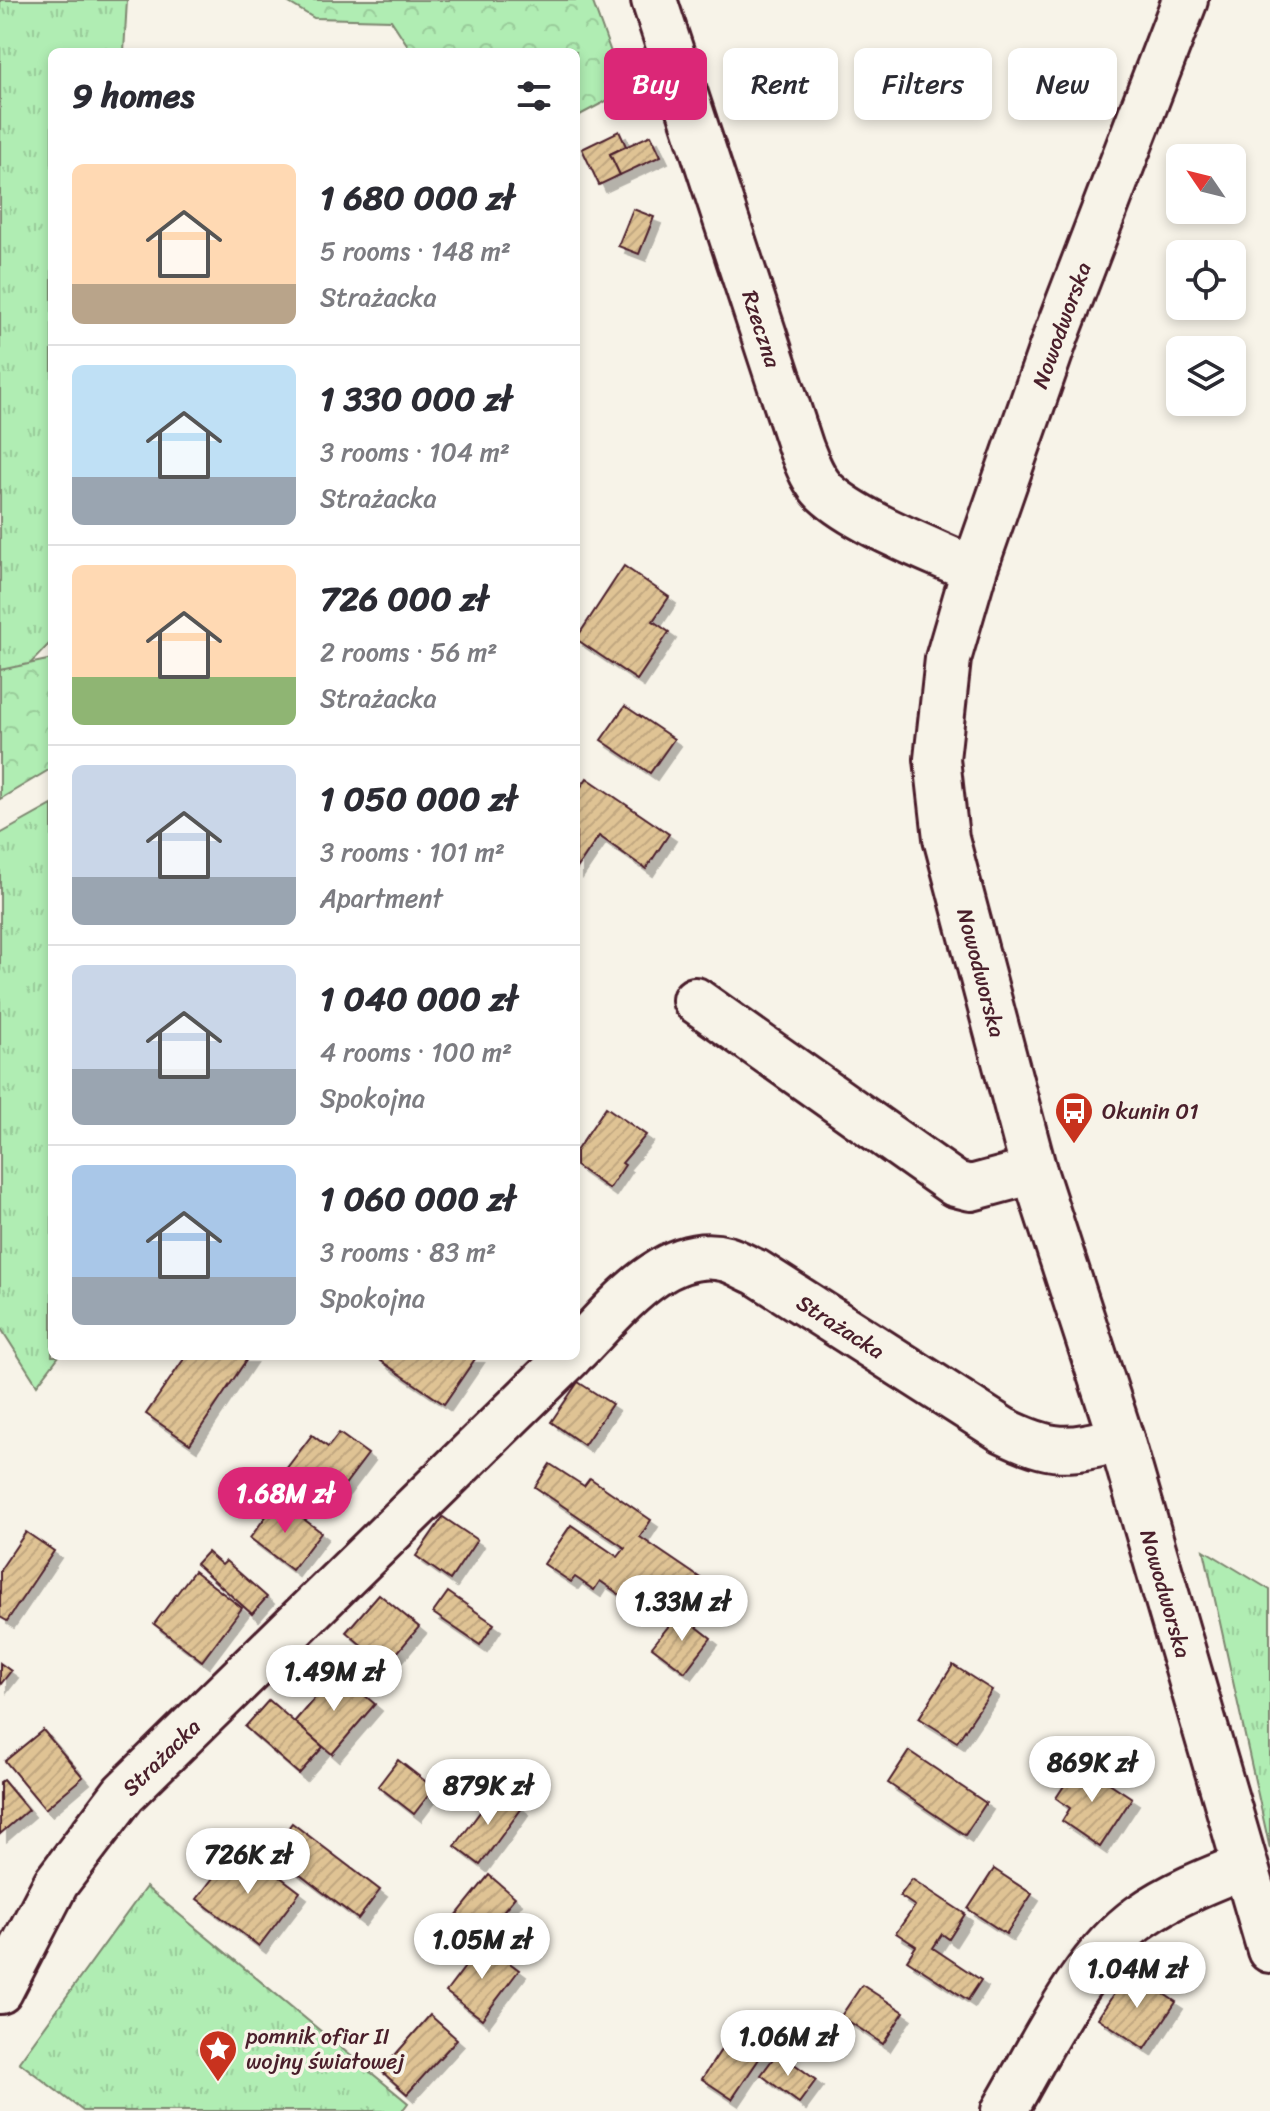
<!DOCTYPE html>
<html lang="en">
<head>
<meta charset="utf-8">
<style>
	body { margin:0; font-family:Sriracha,sans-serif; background:#f2f2f3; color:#2b2b33; height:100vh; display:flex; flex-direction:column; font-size:30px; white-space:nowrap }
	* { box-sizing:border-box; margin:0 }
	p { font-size:26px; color:#7c7c81 }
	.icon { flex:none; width:44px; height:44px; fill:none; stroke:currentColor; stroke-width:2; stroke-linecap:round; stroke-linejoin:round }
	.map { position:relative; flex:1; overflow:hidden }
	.panel { position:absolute; left:48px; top:48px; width:532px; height:1312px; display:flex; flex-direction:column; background:#fff; border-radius:12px; box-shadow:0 4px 12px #0003 }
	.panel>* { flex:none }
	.hud { position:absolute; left:604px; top:48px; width:546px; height:72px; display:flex; gap:16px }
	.needle { width:52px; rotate:305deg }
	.buttons { position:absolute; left:1166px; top:144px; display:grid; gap:16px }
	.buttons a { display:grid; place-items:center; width:80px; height:80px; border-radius:12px; background:#fff; box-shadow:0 4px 12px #0003; font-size:40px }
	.price { position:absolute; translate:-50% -68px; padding:0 18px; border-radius:28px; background:#fff; color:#222; font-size:26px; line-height:52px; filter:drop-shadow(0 2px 4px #0008) }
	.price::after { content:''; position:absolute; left:50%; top:48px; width:24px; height:18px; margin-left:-12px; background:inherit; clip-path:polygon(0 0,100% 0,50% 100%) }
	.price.on { background:#db2777; color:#fff }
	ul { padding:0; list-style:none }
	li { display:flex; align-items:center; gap:24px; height:200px; padding:0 24px }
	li+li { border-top:2px solid #e1e1e2 }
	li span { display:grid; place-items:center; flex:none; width:224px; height:160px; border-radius:12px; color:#555 }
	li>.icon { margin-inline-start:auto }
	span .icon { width:96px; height:96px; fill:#fffc; stroke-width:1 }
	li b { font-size:34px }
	h2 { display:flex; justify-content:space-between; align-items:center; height:96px; padding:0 24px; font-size:34px }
	.pill { padding:0 28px; border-radius:12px; background:#fff; box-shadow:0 4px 12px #0003; font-size:28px; line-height:72px }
	.pill.on { background:#db2777; color:#fff }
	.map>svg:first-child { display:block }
	.grass { fill:url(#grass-tufts); stroke:#7d866f; stroke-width:2 }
	.forest { fill:url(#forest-crowns); stroke:#7d866f; stroke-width:2 }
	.building { fill:url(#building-hatch); stroke:#4a1f2b; stroke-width:2; filter:url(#shadow) }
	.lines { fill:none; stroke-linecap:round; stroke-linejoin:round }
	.minor-casing { stroke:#4a1f2b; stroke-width:50 }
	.major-casing { stroke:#4a1f2b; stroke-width:50 }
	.minor { stroke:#f7f3e8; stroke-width:44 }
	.major { stroke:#f7f3e8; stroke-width:44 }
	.labels { text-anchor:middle; stroke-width:7; stroke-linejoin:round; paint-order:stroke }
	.street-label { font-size:22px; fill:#4a1f2b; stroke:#f7f3e8 }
	.poi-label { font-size:22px; fill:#4a1f2b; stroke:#f7f3e8; text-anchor:start }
</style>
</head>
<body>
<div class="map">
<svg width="1270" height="2111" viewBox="0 0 1270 2111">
	<defs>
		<pattern id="grass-tufts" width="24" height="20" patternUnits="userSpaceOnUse" patternTransform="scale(2)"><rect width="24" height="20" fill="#b0edb3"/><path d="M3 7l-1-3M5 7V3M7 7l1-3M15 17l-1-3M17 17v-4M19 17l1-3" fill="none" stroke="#99cb9a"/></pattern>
		<pattern id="forest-crowns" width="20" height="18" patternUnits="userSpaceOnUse" patternTransform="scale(2)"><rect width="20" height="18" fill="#b0edb3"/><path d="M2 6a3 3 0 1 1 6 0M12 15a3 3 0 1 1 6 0" fill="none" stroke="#99cb9a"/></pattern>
		<pattern id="building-hatch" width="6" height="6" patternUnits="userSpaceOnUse" patternTransform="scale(2)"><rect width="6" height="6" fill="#dfc394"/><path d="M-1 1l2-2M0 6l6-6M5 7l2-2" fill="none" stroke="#c1a780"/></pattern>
		<filter id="shadow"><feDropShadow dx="7" dy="7" stdDeviation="0" flood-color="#0004"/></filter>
	</defs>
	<rect width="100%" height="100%" fill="#f7f3e8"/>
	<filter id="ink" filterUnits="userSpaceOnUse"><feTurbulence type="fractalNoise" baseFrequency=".0125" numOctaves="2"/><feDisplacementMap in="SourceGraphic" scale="16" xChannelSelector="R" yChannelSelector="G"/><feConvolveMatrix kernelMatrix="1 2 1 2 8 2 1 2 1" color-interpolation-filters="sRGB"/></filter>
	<g filter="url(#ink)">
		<!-- grass -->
		<g class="grass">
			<path d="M 0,0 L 127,0 L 124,52 L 52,52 L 52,641 L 27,667 L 0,670 Z"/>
			<path d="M 52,805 L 52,1356 L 59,1356 L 37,1385 L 0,1327 L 0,834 Z"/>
			<path d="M 1204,1550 L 1270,1590 L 1270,1849 Z"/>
			<path d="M 146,1887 L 408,2103 L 402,2111 L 83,2111 L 19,2062 Z"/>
		</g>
		<!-- forest -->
		<g class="forest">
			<path d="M 284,0 L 592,0 L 625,91 L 576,117 L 576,52 L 412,52 L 391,20 L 314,18 Z"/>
			<path d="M 52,659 L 52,768 L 0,799 L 0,670 Z"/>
		</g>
		<!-- building -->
		<g class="building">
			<path d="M 619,131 L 626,146 L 610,154 L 620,175 L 599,185 L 582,149 Z"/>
			<path d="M 651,135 L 661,156 L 620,175 L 610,154 Z"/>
			<path d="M 633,209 L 654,217 L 639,254 L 618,246 Z"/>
			<path d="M 624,566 L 669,597 L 653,621 L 669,632 L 637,680 L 576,639 Z"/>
			<path d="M 625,706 L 674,739 L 650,773 L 601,740 Z"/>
			<path d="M 587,778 L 669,834 L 646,869 L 599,836 L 576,870 L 576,794 Z"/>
			<path d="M 606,1107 L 646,1135 L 622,1163 L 625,1165 L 609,1189 L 576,1166 L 576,1151 Z"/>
			<path d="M 186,1356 L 249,1356 L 190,1444 L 146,1414 Z"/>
			<path d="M 385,1356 L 477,1356 L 444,1404 L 381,1361 Z"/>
			<path d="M 578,1382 L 612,1404 L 584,1445 L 551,1422 Z"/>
			<path d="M 339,1433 L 368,1454 L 328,1507 L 283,1473 L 312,1435 L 328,1447 Z"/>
			<path d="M 550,1464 L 584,1486 L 590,1478 L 651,1520 L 640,1537 L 715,1588 L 697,1615 L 658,1588 L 642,1610 L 600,1581 L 594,1590 L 575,1577 L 571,1582 L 544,1564 L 571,1525 L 618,1557 L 625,1548 L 535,1487 Z"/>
			<path d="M 278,1500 L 321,1532 L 292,1570 L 250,1538 Z"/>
			<path d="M 443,1517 L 477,1540 L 450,1580 L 416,1556 Z"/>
			<path d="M 26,1532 L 54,1551 L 7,1621 L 0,1617 L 0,1570 Z"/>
			<path d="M 207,1552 L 222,1565 L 226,1561 L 267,1597 L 252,1614 L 196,1564 Z"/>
			<path d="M 194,1571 L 242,1608 L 202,1661 L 154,1624 Z"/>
			<path d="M 448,1592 L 494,1624 L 480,1645 L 433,1613 Z"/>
			<path d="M 379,1594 L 419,1627 L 386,1666 L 346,1632 Z"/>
			<path d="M 679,1613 L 711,1638 L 685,1672 L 652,1647 Z"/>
			<path d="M 0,1663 L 11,1671 L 0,1685 Z"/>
			<path d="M 953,1665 L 992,1690 L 957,1742 L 919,1718 Z"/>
			<path d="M 337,1672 L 375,1704 L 332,1754 L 294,1722 Z"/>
			<path d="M 269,1700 L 323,1747 L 299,1774 L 245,1727 Z"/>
			<path d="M 43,1730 L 83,1777 L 45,1809 L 5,1761 Z"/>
			<path d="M 909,1751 L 986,1803 L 965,1835 L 888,1783 Z"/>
			<path d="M 398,1760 L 434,1788 L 414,1814 L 378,1786 Z"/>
			<path d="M 1079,1763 L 1132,1798 L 1100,1847 L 1062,1821 L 1070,1808 L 1056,1798 Z"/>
			<path d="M 3,1780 L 28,1810 L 0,1834 L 0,1782 Z"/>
			<path d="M 497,1789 L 522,1808 L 480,1865 L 455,1846 Z"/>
			<path d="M 292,1823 L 380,1890 L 358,1919 L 270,1852 Z"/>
			<path d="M 238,1845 L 300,1892 L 259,1946 L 197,1899 Z"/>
			<path d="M 994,1869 L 1032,1894 L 1006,1934 L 968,1909 Z"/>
			<path d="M 489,1875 L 515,1897 L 481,1938 L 455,1917 Z"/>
			<path d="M 912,1879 L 965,1914 L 949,1939 L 942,1934 L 933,1948 L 981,1980 L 968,2000 L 907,1960 L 916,1946 L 896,1933 L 915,1906 L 900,1896 Z"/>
			<path d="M 483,1943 L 519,1970 L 482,2019 L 446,1992 Z"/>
			<path d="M 1129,1971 L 1176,2002 L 1145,2049 L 1098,2018 Z"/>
			<path d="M 862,1985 L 904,2012 L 883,2044 L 841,2016 Z"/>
			<path d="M 430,2015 L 457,2039 L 407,2094 L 381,2071 Z"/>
			<path d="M 736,2027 L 767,2047 L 732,2099 L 702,2079 Z"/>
			<path d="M 778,2052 L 816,2080 L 799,2103 L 761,2075 Z"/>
		</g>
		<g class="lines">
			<!-- minor casing -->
			<g class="minor-casing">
				<g id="minor">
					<path id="s1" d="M 654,0 L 801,448 C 807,463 813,480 825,492 C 858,523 932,550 974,570"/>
					<path d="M 695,1000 L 955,1184 L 971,1188 L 1034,1171"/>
					<path id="s2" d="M 576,1350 C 614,1312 665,1242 727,1259 C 737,1262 746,1268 756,1272 L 1003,1430 C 1054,1455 1067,1452 1121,1439"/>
					<path id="s3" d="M 0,1991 L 56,1883 L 124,1793 L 570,1356"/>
					<path d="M 1004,2111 C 1041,2049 1081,1959 1140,1917 C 1171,1895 1208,1880 1244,1866"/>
				</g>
			</g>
			<!-- major casing -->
			<g class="major-casing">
				<g id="major">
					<path id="s4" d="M 1185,0 L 1057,333 L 974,570 L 948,659 L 937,759 L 946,838 L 1034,1171 L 1121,1439 L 1270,1950"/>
				</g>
			</g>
			<!-- minor -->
			<use href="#minor" class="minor"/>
			<!-- major -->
			<use href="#major" class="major"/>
		</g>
	</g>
	<!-- icons -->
	<defs>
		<g id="bus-pin" transform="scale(2)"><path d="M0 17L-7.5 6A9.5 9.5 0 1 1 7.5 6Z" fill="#c8321e" stroke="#f7f3e8"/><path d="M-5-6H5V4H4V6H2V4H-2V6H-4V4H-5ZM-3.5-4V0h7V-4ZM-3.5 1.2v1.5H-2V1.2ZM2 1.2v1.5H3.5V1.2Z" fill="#fff"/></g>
		<g id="sight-pin" transform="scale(2)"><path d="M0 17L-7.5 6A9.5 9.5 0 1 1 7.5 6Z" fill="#c8321e" stroke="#f7f3e8"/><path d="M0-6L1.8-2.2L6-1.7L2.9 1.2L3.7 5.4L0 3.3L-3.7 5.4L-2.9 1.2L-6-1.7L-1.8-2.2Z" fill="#fff"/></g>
	</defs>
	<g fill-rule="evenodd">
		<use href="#bus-pin" x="1074" y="1111"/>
		<use href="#sight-pin" x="218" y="2049"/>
	</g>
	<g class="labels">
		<!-- street labels -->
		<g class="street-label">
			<text transform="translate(1061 325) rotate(-70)" y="8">Nowodworska</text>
			<text dy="8" stroke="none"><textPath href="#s1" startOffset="346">Rzeczna</textPath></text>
			<text dy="8" stroke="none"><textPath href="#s4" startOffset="1020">Nowodworska</textPath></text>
			<text dy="8" stroke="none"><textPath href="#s2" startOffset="318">Strażacka</textPath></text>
			<text dy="8" stroke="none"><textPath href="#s4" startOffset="1668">Nowodworska</textPath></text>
			<text dy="8" stroke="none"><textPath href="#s3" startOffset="286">Strażacka</textPath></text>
		</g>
		<!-- poi labels -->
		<g class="poi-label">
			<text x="1102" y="1119">Okunin 01</text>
			<text x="246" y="2044">pomnik ofiar II<tspan x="246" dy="25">wojny światowej</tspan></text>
		</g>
	</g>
</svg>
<div class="buttons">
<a><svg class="needle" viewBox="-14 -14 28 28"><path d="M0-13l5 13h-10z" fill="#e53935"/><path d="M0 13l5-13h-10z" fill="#7c7c81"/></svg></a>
<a><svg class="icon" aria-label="locate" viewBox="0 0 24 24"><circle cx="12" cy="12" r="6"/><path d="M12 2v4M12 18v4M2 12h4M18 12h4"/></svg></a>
<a><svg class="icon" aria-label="layers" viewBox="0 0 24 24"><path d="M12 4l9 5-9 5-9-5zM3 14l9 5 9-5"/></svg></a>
</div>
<b class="price on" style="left:285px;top:1535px">1.68M zł</b>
<b class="price" style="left:682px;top:1643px">1.33M zł</b>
<b class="price" style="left:334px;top:1713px">1.49M zł</b>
<b class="price" style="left:1092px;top:1804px">869K zł</b>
<b class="price" style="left:488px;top:1827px">879K zł</b>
<b class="price" style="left:248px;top:1896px">726K zł</b>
<b class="price" style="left:482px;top:1981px">1.05M zł</b>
<b class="price" style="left:1137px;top:2010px">1.04M zł</b>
<b class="price" style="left:788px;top:2078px">1.06M zł</b>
<div class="hud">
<a class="pill on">Buy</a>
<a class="pill">Rent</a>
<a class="pill">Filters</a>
<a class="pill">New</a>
</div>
<section class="panel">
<h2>9 homes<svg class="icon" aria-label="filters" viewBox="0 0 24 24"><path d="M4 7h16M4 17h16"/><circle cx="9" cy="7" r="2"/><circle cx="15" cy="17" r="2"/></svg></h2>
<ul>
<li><span style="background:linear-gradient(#ffd9b3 75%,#b9a48a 0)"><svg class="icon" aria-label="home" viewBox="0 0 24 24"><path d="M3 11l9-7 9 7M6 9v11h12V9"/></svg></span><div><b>1 680 000 zł</b><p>5 rooms · 148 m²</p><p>Strażacka</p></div></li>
<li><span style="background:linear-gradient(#bfe0f5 70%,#9aa5b1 0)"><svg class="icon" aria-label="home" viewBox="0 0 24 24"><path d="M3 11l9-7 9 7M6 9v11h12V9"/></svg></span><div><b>1 330 000 zł</b><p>3 rooms · 104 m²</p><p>Strażacka</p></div></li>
<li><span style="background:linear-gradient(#ffd9b3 70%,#8fb573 0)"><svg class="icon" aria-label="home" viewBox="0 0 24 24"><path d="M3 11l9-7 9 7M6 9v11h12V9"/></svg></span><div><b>726 000 zł</b><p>2 rooms · 56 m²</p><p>Strażacka</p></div></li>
<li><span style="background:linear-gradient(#c9d6e8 70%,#9aa5b1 0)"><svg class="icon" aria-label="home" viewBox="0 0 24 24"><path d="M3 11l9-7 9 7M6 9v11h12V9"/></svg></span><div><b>1 050 000 zł</b><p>3 rooms · 101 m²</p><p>Apartment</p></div></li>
<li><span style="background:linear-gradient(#c9d6e8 65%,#9aa5b1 0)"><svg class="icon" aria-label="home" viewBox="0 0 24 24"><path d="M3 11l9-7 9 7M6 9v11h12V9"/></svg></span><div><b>1 040 000 zł</b><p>4 rooms · 100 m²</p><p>Spokojna</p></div></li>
<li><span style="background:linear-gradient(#a9c7e8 70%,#9aa5b1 0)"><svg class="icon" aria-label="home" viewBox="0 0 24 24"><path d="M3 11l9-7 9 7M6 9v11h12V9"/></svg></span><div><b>1 060 000 zł</b><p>3 rooms · 83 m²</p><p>Spokojna</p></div></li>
</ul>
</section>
</div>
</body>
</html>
